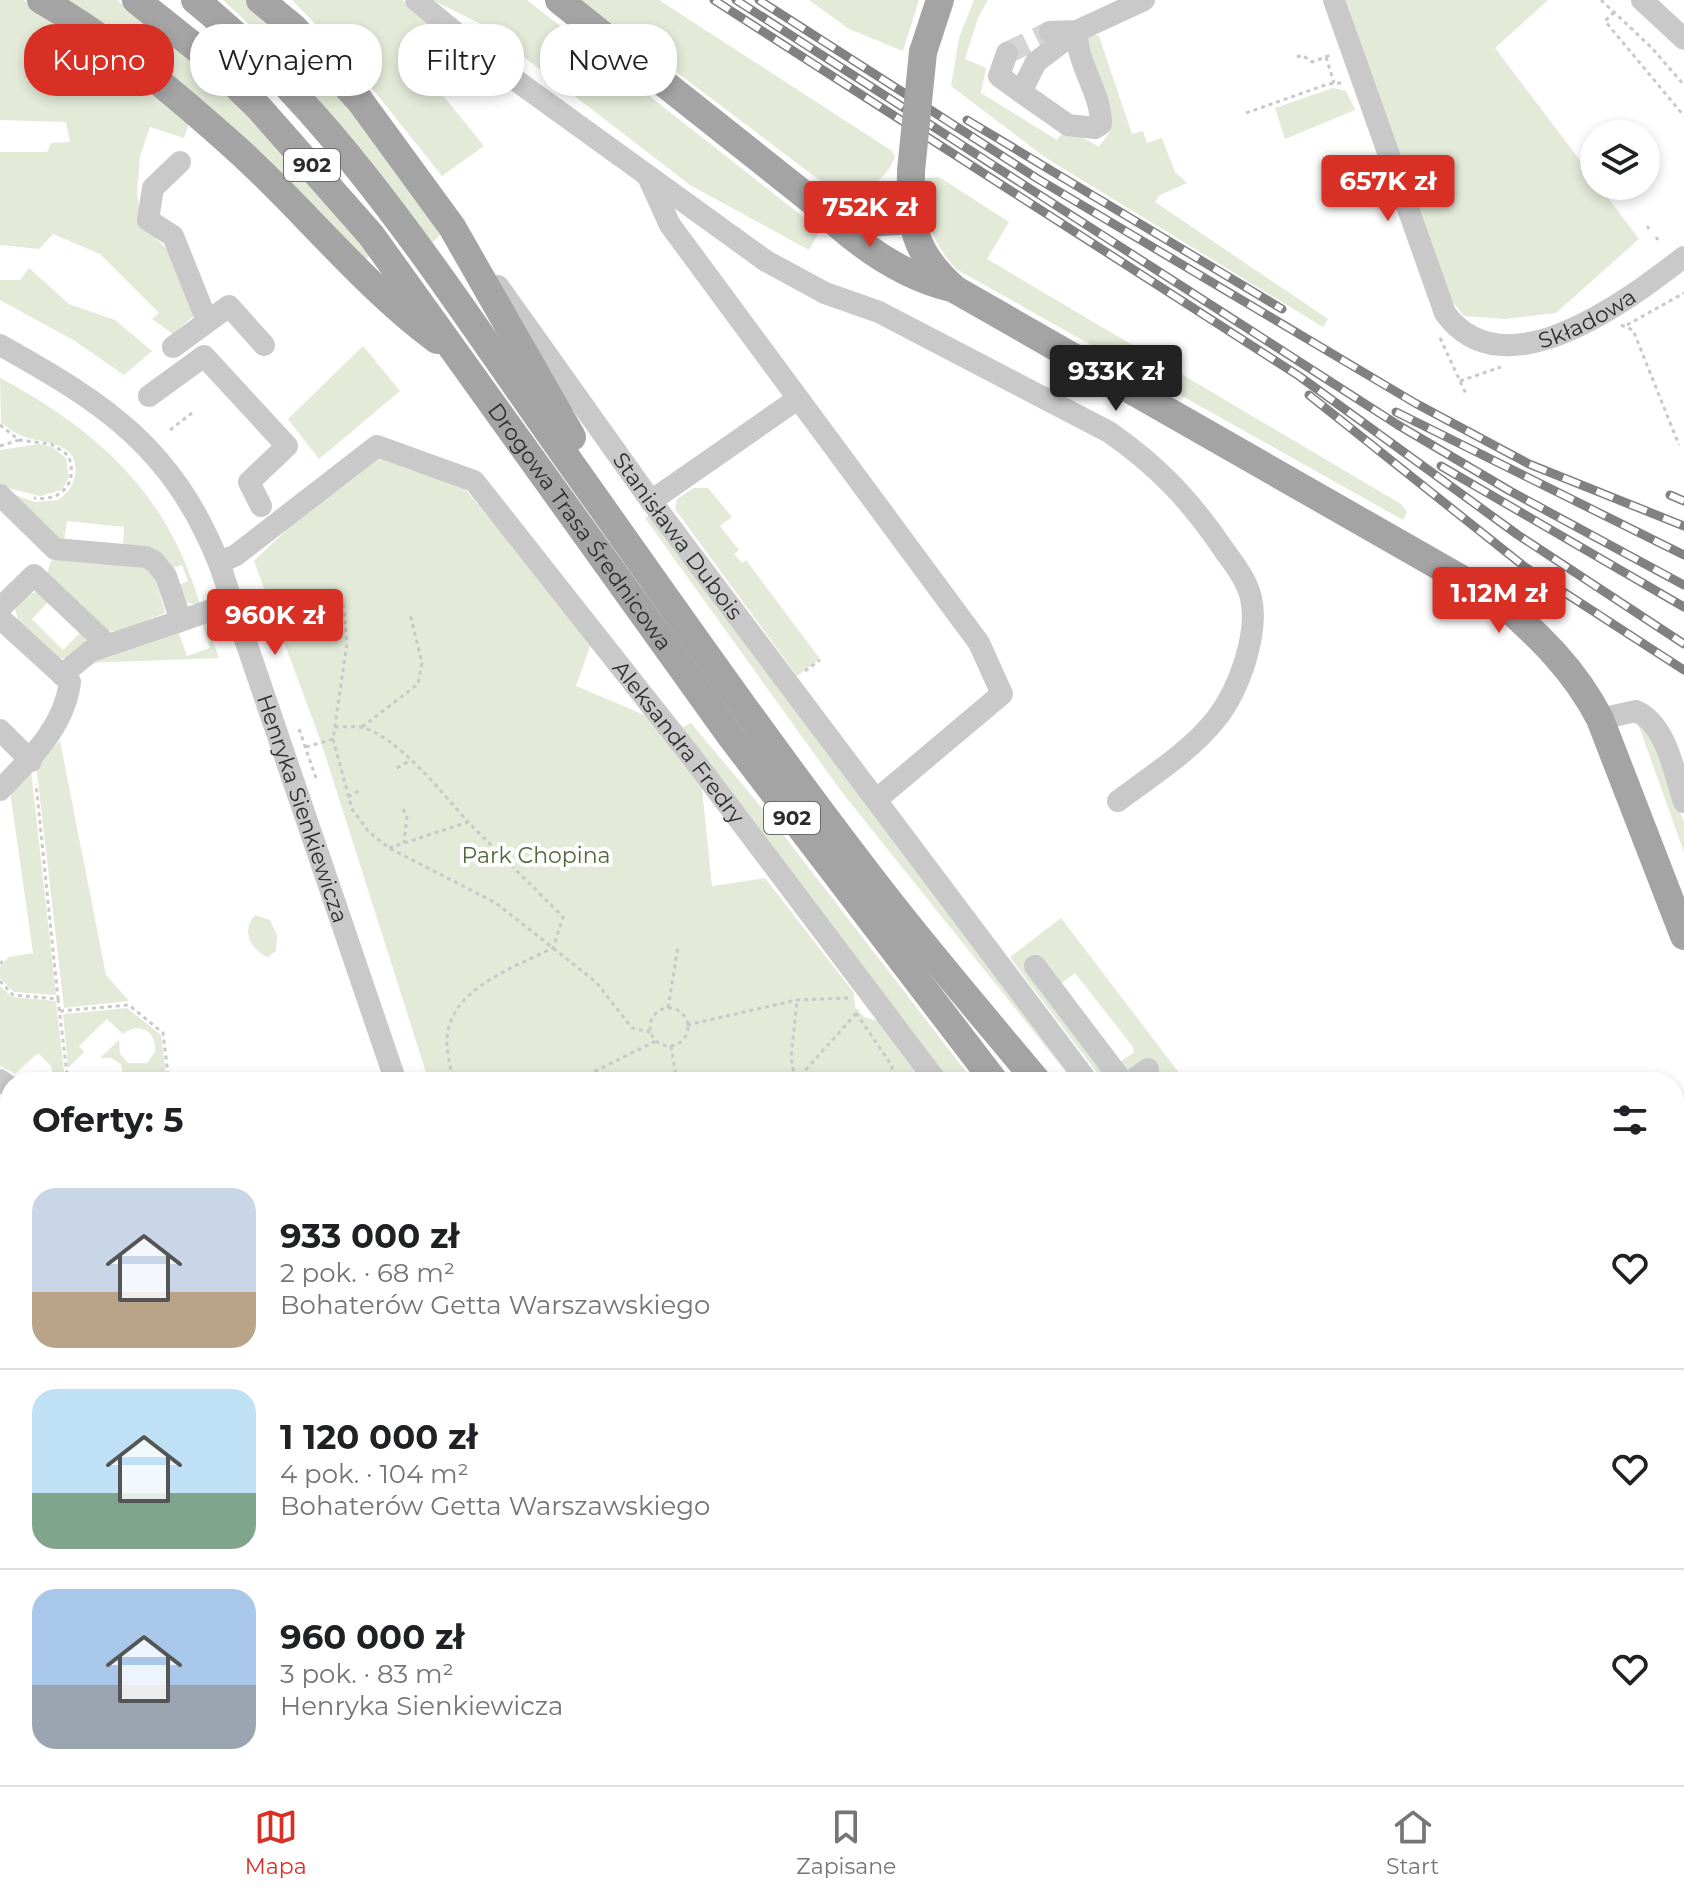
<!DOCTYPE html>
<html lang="pl">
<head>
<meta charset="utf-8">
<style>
	body { margin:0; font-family:Montserrat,sans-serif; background:#f6f6f6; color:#202124; height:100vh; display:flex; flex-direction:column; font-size:30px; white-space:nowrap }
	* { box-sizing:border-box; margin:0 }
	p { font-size:26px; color:#757577 }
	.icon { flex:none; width:44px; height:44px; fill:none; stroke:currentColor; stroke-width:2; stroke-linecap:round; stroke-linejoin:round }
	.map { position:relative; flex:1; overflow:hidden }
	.details { position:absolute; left:0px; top:1072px; width:1684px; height:714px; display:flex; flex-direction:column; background:#fff; border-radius:32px 32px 0 0; box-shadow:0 4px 12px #0003 }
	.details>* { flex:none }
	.banner { position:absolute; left:24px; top:24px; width:800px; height:72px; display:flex; gap:16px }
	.fabs { position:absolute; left:1580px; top:120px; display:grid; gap:16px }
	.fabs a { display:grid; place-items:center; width:80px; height:80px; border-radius:50%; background:#fff; box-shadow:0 4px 12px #0003; font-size:40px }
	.price { position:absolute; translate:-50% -68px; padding:0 18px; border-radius:8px; background:#d93025; color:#fff; font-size:26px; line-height:52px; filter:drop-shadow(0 2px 4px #0008) }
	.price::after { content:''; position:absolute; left:50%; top:48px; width:24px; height:18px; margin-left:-12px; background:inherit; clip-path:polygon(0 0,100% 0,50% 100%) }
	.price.selected { background:#222; color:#fff }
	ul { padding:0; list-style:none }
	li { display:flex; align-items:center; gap:24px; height:200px; padding:0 32px }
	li+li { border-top:2px solid #e0e0e0 }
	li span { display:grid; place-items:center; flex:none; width:224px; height:160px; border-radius:24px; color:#555 }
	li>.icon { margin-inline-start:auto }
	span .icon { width:96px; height:96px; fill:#fffc; stroke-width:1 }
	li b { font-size:34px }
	h2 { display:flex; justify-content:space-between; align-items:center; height:96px; padding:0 32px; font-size:34px }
	.chip { padding:0 28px; border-radius:32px; background:#fff; box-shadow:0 4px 12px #0003; font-size:28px; line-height:72px }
	.chip.selected { background:#d93025; color:#fff }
	.tab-bar { display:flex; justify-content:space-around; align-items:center; height:112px; border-top:2px solid #e0e0e0; background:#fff; font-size:22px; color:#757577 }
	.tab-bar a { display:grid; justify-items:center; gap:4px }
	.tab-bar .selected { color:#d93025 }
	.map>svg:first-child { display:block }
	.green { fill:#e3ead8 }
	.water { fill:#c4ddea }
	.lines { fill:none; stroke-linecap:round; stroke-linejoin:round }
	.minor-tunnel { stroke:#d5d5d5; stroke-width:22; stroke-dasharray:22 11; stroke-linecap:butt }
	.path { stroke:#c9c9c9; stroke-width:3; stroke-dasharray:4 4; stroke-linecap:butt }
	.minor { stroke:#c9c9c9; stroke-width:22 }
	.major { stroke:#a4a4a4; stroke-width:28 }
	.rail-casing { stroke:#818181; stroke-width:9 }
	.rail { stroke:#fff; stroke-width:6; stroke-dasharray:18; stroke-linecap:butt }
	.major-bridge { stroke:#a4a4a4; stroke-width:28 }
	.labels { text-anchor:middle; stroke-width:8; stroke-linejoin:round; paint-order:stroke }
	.shield { fill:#fff; stroke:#6b6b6b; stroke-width:2 }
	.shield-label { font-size:20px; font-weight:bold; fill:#2c2c2c }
	.street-label { font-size:22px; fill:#2c2c2c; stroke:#fff }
	.park-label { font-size:22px; fill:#51673a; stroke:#fff }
</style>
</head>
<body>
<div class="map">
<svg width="1684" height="1785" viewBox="0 0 1684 1785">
	<rect width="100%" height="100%" fill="#fff"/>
	<!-- green -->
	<g class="green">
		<path d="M 0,0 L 23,0 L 59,22 L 189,123 L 184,138 L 150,127 L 140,156 L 137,194 L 143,224 L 167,250 L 197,313 L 173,334 L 152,319 L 159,313 L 100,254 L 53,234 L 39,249 L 0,245 L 0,152 L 47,152 L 51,143 L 70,142 L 66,122 L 0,120 Z"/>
		<path d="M 60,0 L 117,0 L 153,27 L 226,90 L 371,255 L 362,262 Z"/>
		<path d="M 223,0 L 247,0 L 326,78 L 400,172 L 440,235 L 432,243 L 286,58 Z"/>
		<path d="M 292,0 L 402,0 L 434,26 L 410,55 L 484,146 L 442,176 L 344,53 Z"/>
		<path d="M 432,0 L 527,0 L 820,230 L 809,250 L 690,185 L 481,24 Z"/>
		<path d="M 581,0 L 659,0 L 892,151 L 895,157 C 883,186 862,193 831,189 Z"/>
		<path d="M 809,0 L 919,0 L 903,51 L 849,29 Z"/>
		<path d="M 974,0 L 988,0 L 978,18 L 965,59 L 986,68 L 981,93 L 1057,140 L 1066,128 L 1099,147 L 1111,130 L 1103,120 L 1083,40 L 1093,34 L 1099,36 L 1132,134 L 1143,131 L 1147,143 L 1162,138 L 1175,172 L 1187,183 L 1160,195 L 1155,202 L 1328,319 L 1323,327 L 1046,158 L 951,86 L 959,38 Z"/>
		<path d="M 1346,0 L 1548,0 L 1495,48 L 1594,179 L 1594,186 L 1599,186 L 1639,239 L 1556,313 L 1505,319 L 1464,316 L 1447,295 Z"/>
		<path d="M 1333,88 L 1346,91 L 1355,110 L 1285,139 L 1275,108 Z"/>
		<path d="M 939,177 L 1009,222 L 987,259 L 1401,504 L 1407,512 L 1403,520 L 956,269 C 932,243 921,213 925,178 Z"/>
		<path d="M 29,268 L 69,304 L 115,320 L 152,351 L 124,375 L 75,341 L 0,300 L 0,280 L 20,280 Z"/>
		<path d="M 363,346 L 400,391 L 319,459 L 288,419 Z"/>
		<path d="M 0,378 C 98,430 169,495 200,605 L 184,602 L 176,586 L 188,581 L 182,565 L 170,569 L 123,547 L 124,527 L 67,521 L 64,541 L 56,539 L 10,493 L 35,502 L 58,500 C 67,494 73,486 75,475 C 80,440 43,444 22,436 C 14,433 7,427 1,423 Z"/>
		<path d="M 39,444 L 52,447 L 66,458 L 69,477 L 62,490 L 40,496 L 0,486 L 0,450 Z"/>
		<path d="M 378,453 L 459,482 L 592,641 L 576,686 L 654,719 L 702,789 L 712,886 L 765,878 L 854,993 L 855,1007 L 864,1017 L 878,1021 L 925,1082 L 429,1082 L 321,742 L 254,561 L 299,518 Z"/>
		<path d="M 694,488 L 708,488 L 732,517 L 720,526 L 739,550 L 734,554 L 742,563 L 746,560 L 820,659 L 797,676 L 675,509 L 677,499 Z"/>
		<path d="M 651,514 L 1079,1082 L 1074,1082 L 841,791 L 645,518 Z"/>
		<path d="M 61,555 L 153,569 L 165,613 L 118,632 L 107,630 L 47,574 L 50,562 Z"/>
		<path d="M 37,592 L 50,600 L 32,619 L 63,650 L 80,633 L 88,642 L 69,659 L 57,658 L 18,621 L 15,609 C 21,601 27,593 37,592 Z"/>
		<path d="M 206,622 L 219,658 L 86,663 L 178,631 L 187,656 L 210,648 L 202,623 Z"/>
		<path d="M 1637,721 L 1649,727 L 1684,822 L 1684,852 Z"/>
		<path d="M 691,723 L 772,820 L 974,1082 L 946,1082 L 682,728 Z"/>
		<path d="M 60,741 L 106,975 L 129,1001 L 64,1008 L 36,764 Z"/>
		<path d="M 31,770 L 56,995 L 14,992 L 0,978 L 0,967 L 9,957 L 33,953 L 10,791 Z"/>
		<path d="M 255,915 L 270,920 L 277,935 L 276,951 L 268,957 C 250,950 241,930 255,915 Z"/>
		<path d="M 1061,918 L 1186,1082 L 1139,1082 L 1130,1070 L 1116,1065 L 1134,1052 L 1133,1047 L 1075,973 L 1059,985 L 1111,1082 L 1104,1082 L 1023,975 L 1010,957 Z"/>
		<path d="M 0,986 L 12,997 L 56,1001 L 64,1071 L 55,1082 L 51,1066 L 38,1053 L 15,1074 L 0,1066 Z"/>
		<path d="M 127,1008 L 161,1035 L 167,1082 L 124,1082 L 121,1064 L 111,1058 L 100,1058 L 119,1040 L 120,1054 L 128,1063 L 147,1063 L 155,1052 C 157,1031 139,1021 123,1034 L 107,1019 L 79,1046 L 84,1052 L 68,1068 L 63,1014 Z"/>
		<path d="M 10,1222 L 10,1275 L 0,1285 L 0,1232 Z"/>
		<path d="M 0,1450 L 10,1459 L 10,1632 L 0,1642 Z"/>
		<path d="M 1684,1455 L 1684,1500 L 1681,1503 L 1674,1495 L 1674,1461 Z"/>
		<path d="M 572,1776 L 696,1776 L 703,1785 L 564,1785 Z"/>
	</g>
	<!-- water -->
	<path class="water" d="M 0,1406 L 10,1416 L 10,1459 L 0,1450 Z"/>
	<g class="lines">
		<!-- minor-tunnel -->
		<path class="minor-tunnel" d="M 1007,53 L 1050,32"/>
		<!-- path -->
		<g class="path">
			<path d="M 1601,0 L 1651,47 L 1684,85"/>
			<path d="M 1614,12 L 1605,21 L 1684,116"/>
			<path d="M 1297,57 L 1302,55 L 1312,62 L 1331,55"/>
			<path d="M 1326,57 L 1334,83"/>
			<path d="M 1246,113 L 1328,84 L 1341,83"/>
			<path d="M 1647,226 L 1649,229"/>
			<path d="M 1656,237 L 1658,240"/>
			<path d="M 1621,325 L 1633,330 L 1679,445"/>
			<path d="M 1627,325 L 1684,293"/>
			<path d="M 1440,338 L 1466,394"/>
			<path d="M 1460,381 L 1501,367"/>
			<path d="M 0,425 L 19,440 L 51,444 L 68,455 C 79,482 62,502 34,498"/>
			<path d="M 170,430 L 192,413"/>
			<path d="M 0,446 L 19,440"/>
			<path d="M 805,671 L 820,660"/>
			<path d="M 335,727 C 343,727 352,726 360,727 C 396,734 444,795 468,822"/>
			<path d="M 362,727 L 418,684 L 422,663 L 410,614"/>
			<path d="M 299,729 L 316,778"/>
			<path d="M 333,739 L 352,809 L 369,832 L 389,848 L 496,903 L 596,982 L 632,1028 L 650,1032"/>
			<path d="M 306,747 L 333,739 L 347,643 L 343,600"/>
			<path d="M 397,768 L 409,761"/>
			<path d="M 348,797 L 360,790"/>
			<path d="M 403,809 L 407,816 L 404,843"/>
			<path d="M 389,848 L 468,822 L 563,917 L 553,948 C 509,970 437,993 448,1054 C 450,1066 450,1074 459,1082"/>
			<path d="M 0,964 L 5,959"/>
			<path d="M 0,981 L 13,995 L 58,999 L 36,784"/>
			<path d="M 58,999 L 68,1082"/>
			<path d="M 668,1008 L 678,947"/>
			<circle cx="669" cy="1027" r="19"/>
			<path d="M 60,1011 L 129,1005 L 163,1033 L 169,1082"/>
			<path d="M 856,1013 L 892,1066 L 891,1082"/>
			<path d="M 687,1025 L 797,1000 L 848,998"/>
			<path d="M 671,1046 L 677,1082"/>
			<path d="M 795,1079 L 791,1058 L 797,1000"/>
			<path d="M 573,1082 L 656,1041"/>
			<path d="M 795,1082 L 859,1010"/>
			<path d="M 1674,1450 L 1684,1444"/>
			<path d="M 0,1500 L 10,1510"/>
			<path d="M 0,1633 L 10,1625"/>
			<path d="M 661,1776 L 666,1785"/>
			<path d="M 1442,1776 L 1452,1785"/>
			<path d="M 981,1783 L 989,1776"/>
		</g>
		<!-- minor -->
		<g class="minor">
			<path d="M 416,0 L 496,66 L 766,261 L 825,293 L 879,312 L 1109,432 C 1158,466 1191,501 1224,550 C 1234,564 1247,580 1251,598 C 1259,634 1239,690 1216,719 C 1190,752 1151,776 1118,801"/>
			<path id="s1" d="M 1334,0 L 1445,313 C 1504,395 1628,300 1684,257"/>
			<path d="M 1642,0 L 1684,39"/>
			<path d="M 1050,32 L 1077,31 C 1076,64 1101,91 1101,124 L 1095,128 L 1068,125 L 1021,92 L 1036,62 L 1077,31 L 1144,0"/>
			<path d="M 1007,53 L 999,76 L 1021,92"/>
			<path d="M 180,162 L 153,188 L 148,220 L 173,236 L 207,321"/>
			<path d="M 649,179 L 670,225 L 979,643 L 1002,694 L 876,800"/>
			<path id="s2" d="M 498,286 L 651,501 L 1088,1082"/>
			<path id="s3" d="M 0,345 C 106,404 172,447 219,563 L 396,1082"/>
			<path d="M 173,347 L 229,306 L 264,345"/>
			<path d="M 149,396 L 204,356 L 287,446 L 249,482 L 261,506"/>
			<path d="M 0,495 L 55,549 L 146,557 L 154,561 L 166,576 L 178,612 L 177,622 L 91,651 L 62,675"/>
			<path d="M 651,501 L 796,400"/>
			<path id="s4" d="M 219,563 L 236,555 L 377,446 L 474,481 L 691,756 L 937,1082"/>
			<path d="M 0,608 L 34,575 L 108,645"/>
			<path d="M 0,618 L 70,682 C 64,728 30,759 0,790"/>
			<path d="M 177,622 L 232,603"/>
			<path d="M 1600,719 L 1636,711 C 1667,725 1674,773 1684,802"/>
			<path d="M 0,730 L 31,761"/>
			<path d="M 1035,966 L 1123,1082"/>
			<path d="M 0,1080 L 10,1087"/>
			<path d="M 1130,1082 L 1148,1069"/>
			<path d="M 0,1128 L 10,1118"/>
			<path d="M 1674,1151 L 1684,1147"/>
			<path d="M 1674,1248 L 1674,1261"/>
			<path d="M 0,1349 L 10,1359"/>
			<path d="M 1674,1420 L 1684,1412"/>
			<path d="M 0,1668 L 10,1659"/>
			<path d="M 1674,1671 L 1684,1679"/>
			<path d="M 1674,1763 L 1684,1771"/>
			<path d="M 242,1776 L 249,1785"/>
			<path d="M 392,1776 L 399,1785"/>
			<path d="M 734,1776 L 738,1780"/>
			<path d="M 1119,1776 L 1126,1785"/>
			<path d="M 1625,1776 L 1635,1785"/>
			<path d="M 527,1785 L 536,1776"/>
			<path d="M 948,1785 L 960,1776"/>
			<path d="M 1337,1785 L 1347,1776"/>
		</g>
		<!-- major -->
		<g class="major">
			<path d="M 41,0 C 112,40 179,97 239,151 C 306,212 363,285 437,340"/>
			<path id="s5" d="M 136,0 L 205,55 L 259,108 L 371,235 L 732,738 L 995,1082"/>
			<path d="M 195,0 C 343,119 454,300 564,454 C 660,589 755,726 855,857 C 913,934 976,1008 1038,1082"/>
			<path d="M 260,0 L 293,27 L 360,101 L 452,227 L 572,437"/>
			<path d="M 559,0 L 816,204 C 854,242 898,275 951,288"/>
			<path d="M 923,52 L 940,0"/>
			<path d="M 911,171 C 910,226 913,253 956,290 L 1500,601 C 1540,637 1575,670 1600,719 L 1684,936"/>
			<path d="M 816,204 L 911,198"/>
			<path d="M 829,216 C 858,222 882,225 911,219"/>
			<path d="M 1674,1721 L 1684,1729"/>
			<path d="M 1568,1776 L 1578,1785"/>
		</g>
		<!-- rail casing -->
		<g class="rail-casing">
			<g id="rail">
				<path d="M 714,0 L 1299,376 L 1518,535 L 1684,644"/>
				<path d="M 736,0 L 1398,425 L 1510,491 L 1684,585"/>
				<path d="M 759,0 L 1038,179 L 1415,403 L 1529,464 L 1684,526"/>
				<path d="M 967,120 L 1282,309"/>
				<path d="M 1309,395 L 1525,567 L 1684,670"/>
				<path d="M 1396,412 L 1684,555"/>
				<path d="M 1441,466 L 1684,607"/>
				<path d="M 1670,495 L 1684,501"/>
			</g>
		</g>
		<!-- rail -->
		<use href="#rail" class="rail"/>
		<!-- major-bridge -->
		<path class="major-bridge" d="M 911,171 L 923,52"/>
	</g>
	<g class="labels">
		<!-- shield labels -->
		<g class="shield">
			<rect x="284" y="149" width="56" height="32" rx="6"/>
			<rect x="764" y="802" width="56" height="32" rx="6"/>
		</g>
		<g class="shield-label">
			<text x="312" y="172">902</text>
			<text x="792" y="825">902</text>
		</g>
		<!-- street labels -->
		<g class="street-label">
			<text dy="8" stroke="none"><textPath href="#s1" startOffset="490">Składowa</textPath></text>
			<text dy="8" stroke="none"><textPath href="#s5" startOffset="692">Drogowa Trasa Średnicowa</textPath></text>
			<text dy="8" stroke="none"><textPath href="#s2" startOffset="308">Stanisława Dubois</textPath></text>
			<text dy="8" stroke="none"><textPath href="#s4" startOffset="632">Aleksandra Fredry</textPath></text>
			<text dy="8" stroke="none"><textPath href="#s3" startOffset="576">Henryka Sienkiewicza</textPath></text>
		</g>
		<!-- park labels -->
		<g class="park-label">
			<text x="536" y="863">Park Chopina</text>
		</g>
	</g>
</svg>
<div class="fabs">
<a><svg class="icon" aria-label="layers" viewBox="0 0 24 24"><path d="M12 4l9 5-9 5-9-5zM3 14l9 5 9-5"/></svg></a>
</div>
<b class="price" style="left:1388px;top:223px">657K zł</b>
<b class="price" style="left:870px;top:249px">752K zł</b>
<b class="price selected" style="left:1116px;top:413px">933K zł</b>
<b class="price" style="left:1499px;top:635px">1.12M zł</b>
<b class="price" style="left:275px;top:657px">960K zł</b>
<div class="banner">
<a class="chip selected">Kupno</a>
<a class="chip">Wynajem</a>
<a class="chip">Filtry</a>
<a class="chip">Nowe</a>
</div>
<section class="details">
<h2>Oferty: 5<svg class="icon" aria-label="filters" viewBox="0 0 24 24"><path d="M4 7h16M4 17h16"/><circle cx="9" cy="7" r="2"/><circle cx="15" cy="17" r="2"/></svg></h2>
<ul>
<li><span style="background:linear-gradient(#c9d6e8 65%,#b9a48a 0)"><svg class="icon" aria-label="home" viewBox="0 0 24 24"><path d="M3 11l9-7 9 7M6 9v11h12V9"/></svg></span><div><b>933 000 zł</b><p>2 pok. · 68 m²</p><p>Bohaterów Getta Warszawskiego</p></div><svg class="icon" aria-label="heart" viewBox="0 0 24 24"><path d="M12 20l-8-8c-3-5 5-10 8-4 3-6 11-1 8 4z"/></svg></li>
<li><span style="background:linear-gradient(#bfe0f5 65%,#7fa58c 0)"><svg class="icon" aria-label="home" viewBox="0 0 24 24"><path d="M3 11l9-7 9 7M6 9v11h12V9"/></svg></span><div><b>1 120 000 zł</b><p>4 pok. · 104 m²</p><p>Bohaterów Getta Warszawskiego</p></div><svg class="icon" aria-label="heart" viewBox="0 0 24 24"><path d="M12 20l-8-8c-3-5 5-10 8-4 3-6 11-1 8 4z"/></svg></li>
<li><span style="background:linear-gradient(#a9c7e8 60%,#9aa5b1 0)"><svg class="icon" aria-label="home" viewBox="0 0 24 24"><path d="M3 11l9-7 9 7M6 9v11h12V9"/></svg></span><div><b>960 000 zł</b><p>3 pok. · 83 m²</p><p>Henryka Sienkiewicza</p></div><svg class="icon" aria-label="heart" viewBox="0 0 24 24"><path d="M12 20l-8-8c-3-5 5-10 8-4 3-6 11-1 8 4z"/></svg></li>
</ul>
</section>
</div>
<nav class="tab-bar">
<a class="selected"><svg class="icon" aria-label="map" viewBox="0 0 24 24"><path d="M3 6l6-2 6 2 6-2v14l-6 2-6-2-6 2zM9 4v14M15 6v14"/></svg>Mapa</a>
<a><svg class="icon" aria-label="saved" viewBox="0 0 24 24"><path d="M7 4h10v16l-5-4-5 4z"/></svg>Zapisane</a>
<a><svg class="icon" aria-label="home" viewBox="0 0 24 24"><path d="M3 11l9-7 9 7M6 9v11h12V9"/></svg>Start</a>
</nav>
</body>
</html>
